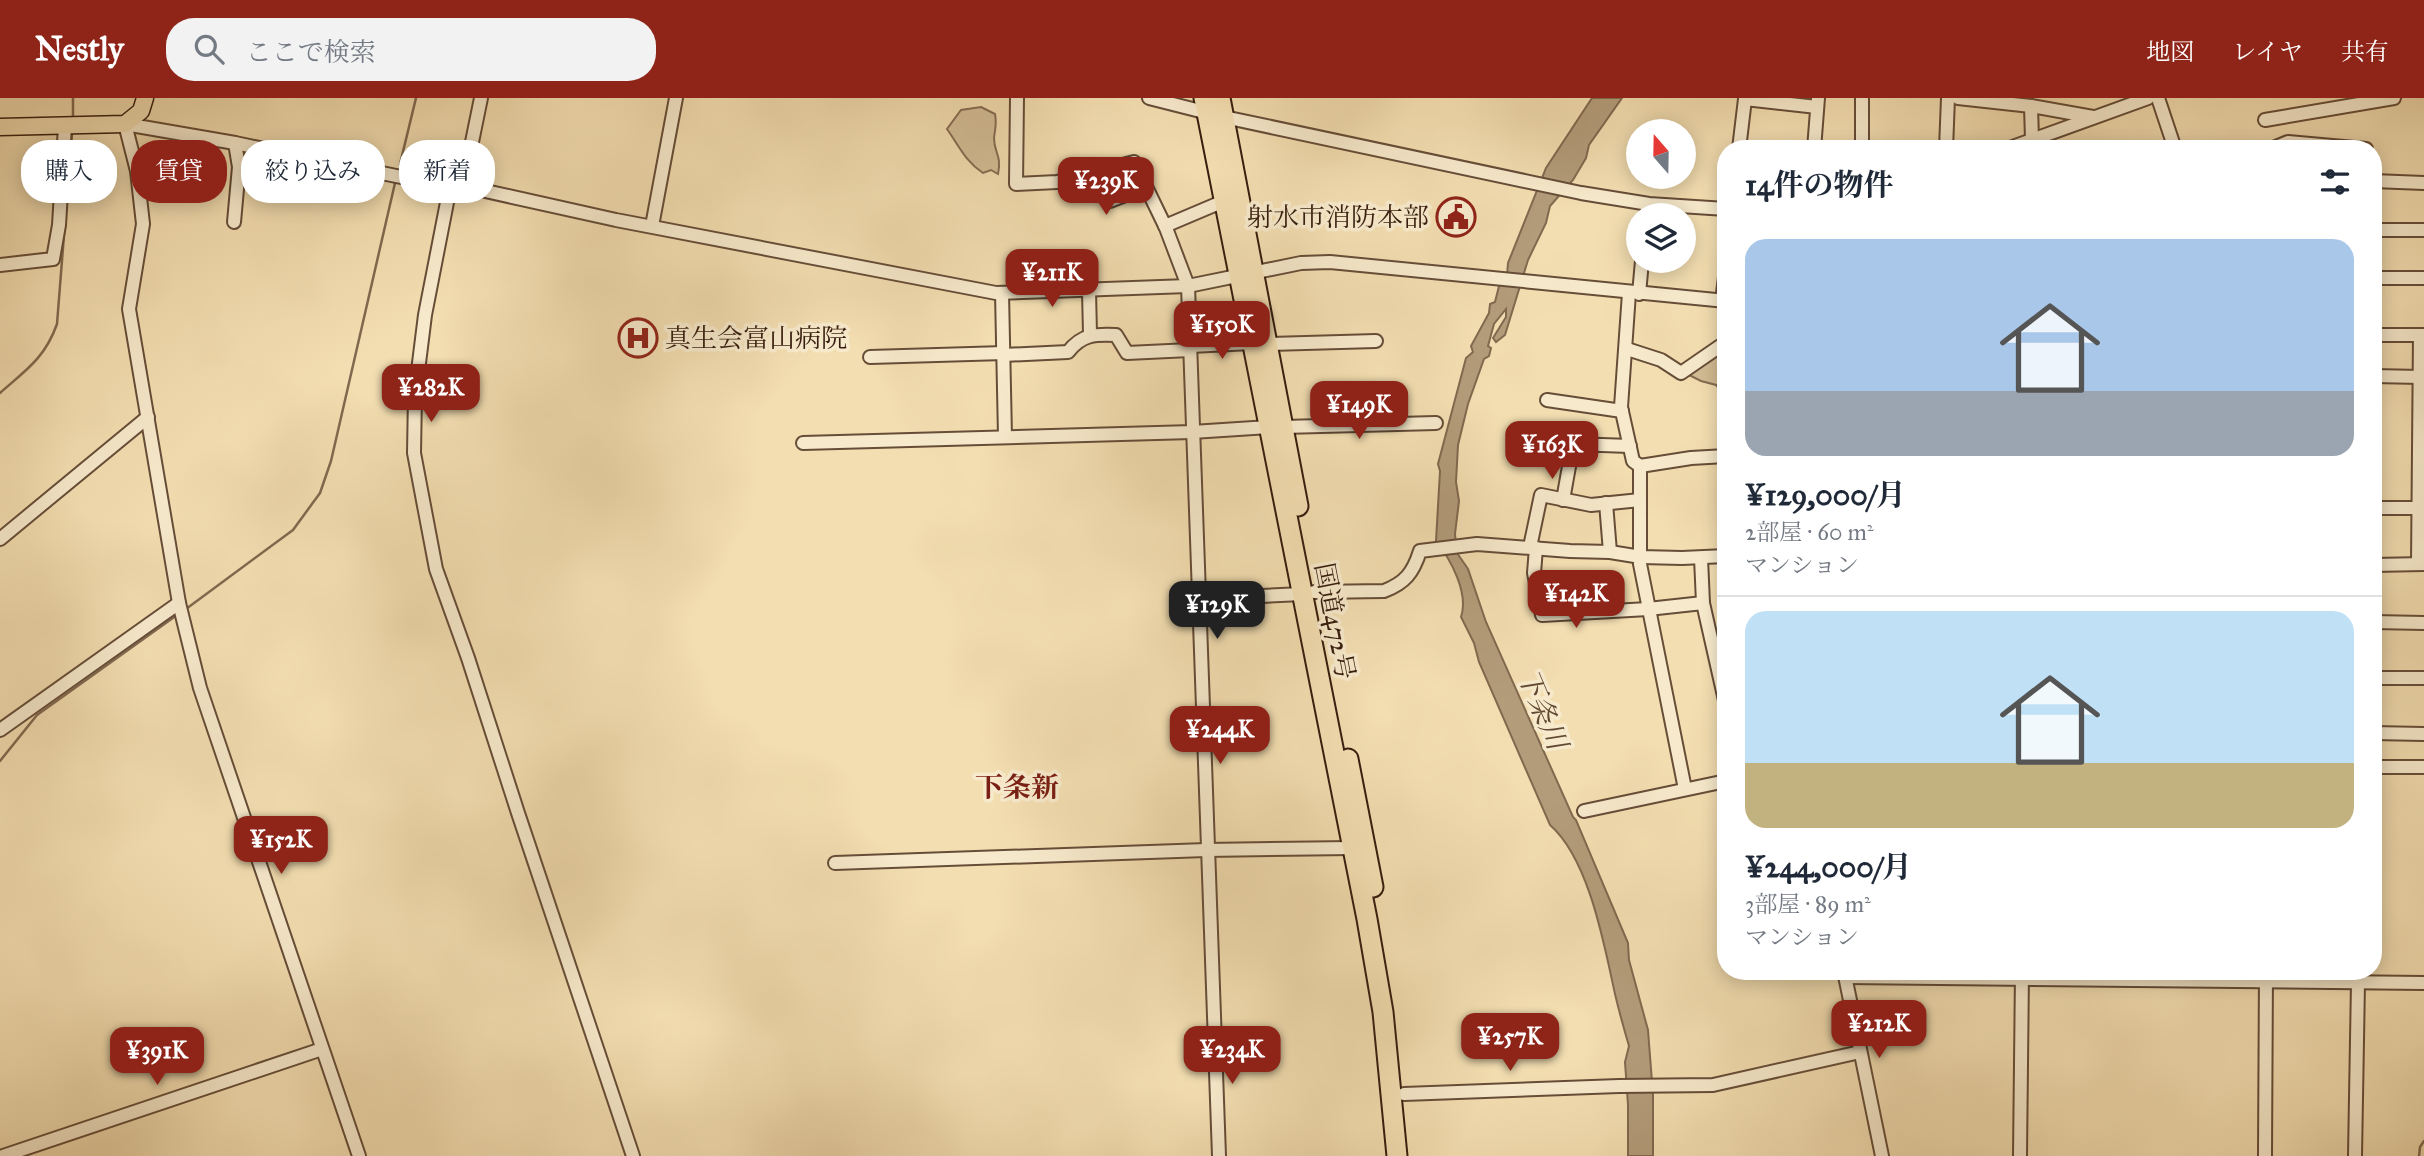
<!DOCTYPE html>
<html lang="ja">
<head>
<meta charset="utf-8">
<style>
	body { margin:0; font-family:"IM FELL Great Primer","Noto Serif JP",serif; background:#f2f2f3; color:#1f2937; height:100vh; display:flex; flex-direction:column; font-size:26px; white-space:nowrap }
	* { box-sizing:border-box; margin:0 }
	p { font-size:23px; color:#747a83 }
	.icon { flex:none; width:38px; height:38px; fill:none; stroke:currentColor; stroke-width:2; stroke-linecap:round; stroke-linejoin:round }
	.map { position:relative; flex:1; overflow:hidden }
	.panel { position:absolute; left:1717px; top:42px; width:665px; height:840px; display:flex; flex-direction:column; background:#fff; border-radius:28px; box-shadow:0 4px 18px #0003 }
	.panel>* { flex:none }
	.top-card { position:absolute; left:21px; top:42px; width:665px; height:63px; display:flex; gap:14px }
	.needle { width:46px; rotate:340deg }
	.fabs { position:absolute; left:1626px; top:21px; display:grid; gap:14px }
	.fabs a { display:grid; place-items:center; width:70px; height:70px; border-radius:50%; background:#fff; box-shadow:0 4px 18px #0003; font-size:35px }
	.price { position:absolute; translate:-50% -60px; padding:0 16px; border-radius:14px; background:#8f2418; color:#fff; font-size:23px; line-height:46px; filter:drop-shadow(0 2px 4px #0008) }
	.price::after { content:''; position:absolute; left:50%; top:42px; width:21px; height:16px; margin-left:-10px; background:inherit; clip-path:polygon(0 0,100% 0,50% 100%) }
	.price.selected { background:#222; color:#fff }
	ul { padding:0; list-style:none }
	li { display:grid; align-content:center; gap:14px; height:371px; padding:0 28px }
	li+li { border-top:2px solid #e0e1e3 }
	li span { display:grid; place-items:center; height:217px; border-radius:21px; color:#555 }
	li>.icon { margin-inline-start:auto }
	span .icon { width:126px; height:126px; fill:#fffc; stroke-width:1 }
	li b { font-size:30px }
	h2 { display:flex; justify-content:space-between; align-items:center; height:84px; padding:0 28px; font-size:30px }
	.tag { padding:0 24px; border-radius:28px; background:#fff; box-shadow:0 4px 18px #0003; font-size:24px; line-height:63px }
	.tag.selected { background:#8f2418; color:#fff }
	header { display:flex; align-items:center; gap:42px; box-sizing:border-box; height:98px; padding:0 35px; background:#8f2418; color:#fff }
	header strong { font-size:33px }
	nav { display:flex; gap:38px; margin-inline-start:auto; font-size:24px }
	.search { width:490px; height:63px; background:#f2f2f3; display:flex; align-items:center; gap:18px; box-sizing:border-box; padding:0 24px; border-radius:28px; color:#747a83; font-size:26px }
	.map>svg:first-child { display:block }
	.green { fill:#d3bd95; stroke:#856d52; stroke-width:2 }
	.water { fill:#b39c7a; stroke:#81694f; stroke-width:2 }
	.lines { fill:none; stroke-linecap:round; stroke-linejoin:round }
	.stream { stroke:#81694f; stroke-width:2.5 }
	.minor-casing { stroke:#664d38; stroke-width:16 }
	.major-casing { stroke:#371d0f; stroke-width:19 }
	.highway-casing { stroke:#371d0f; stroke-width:23 }
	.minor { stroke:#f7eacc; stroke-width:12 }
	.major { stroke:#f3deb1; stroke-width:16 }
	.highway { stroke:#f3deb1; stroke-width:19 }
	.labels { text-anchor:middle; stroke-width:7; stroke-linejoin:round; paint-order:stroke }
	.poi-label { font-size:26px; fill:#371d0f; stroke:#f7eacc; text-anchor:end }
	.street-label { font-size:26px; fill:#371d0f; stroke:#f7eacc }
	.water-label { font-size:28px; font-style:italic; fill:#624934; stroke:#f7eacc }
	.neighbourhood-label { font-size:28px; font-weight:bold; fill:#7a1f14; stroke:#f7eacc }
</style>
</head>
<body>
<header>
<strong>Nestly</strong>
<div class="search"><svg class="icon" aria-label="search" viewBox="0 0 24 24"><circle cx="10" cy="10" r="6"/><path d="M15 15l6 6"/></svg>ここで検索</div>
<nav><a>地図</a><a>レイヤ</a><a>共有</a></nav>
</header>
<div class="map">
<svg width="2424" height="1058" viewBox="0 0 2424 1058">
	<rect width="100%" height="100%" fill="#f3deb1"/>
	<filter id="stains"><feTurbulence type="fractalNoise" baseFrequency=".00286" numOctaves="4"/><feColorMatrix values="0 0 0 0 .2 0 0 0 0 .09 0 0 0 0 .02 0 0 0 .5 -.17"/></filter>
	<radialGradient id="worn" r=".72"><stop offset=".6" stop-color="#630" stop-opacity="0"/><stop offset="1" stop-color="#630" stop-opacity=".3"/></radialGradient>
	<!-- green -->
	<g class="green">
		<path d="M 981,9 L 995,16 C 997,25 995,31 994,40 C 994,55 1002,57 998,76 L 991,72 L 983,75 C 965,63 959,48 947,31 L 961,12 Z"/>
		<path d="M 1725,246 L 1725,295 L 1722,295 L 1716,287 L 1701,283 L 1685,275 Z"/>
	</g>
	<!-- water -->
	<path class="water" d="M 1592,0 L 1622,0 L 1589,47 L 1586,60 L 1573,82 L 1550,108 L 1546,125 L 1528,162 L 1505,237 L 1496,244 L 1493,240 L 1506,219 L 1506,211 L 1494,226 L 1488,248 L 1491,250 L 1489,258 L 1484,261 L 1468,306 L 1458,347 L 1456,384 L 1459,403 L 1455,436 L 1457,455 L 1468,471 L 1486,524 L 1573,719 L 1576,722 L 1628,845 L 1629,862 L 1648,932 L 1653,997 L 1653,1058 L 1628,1058 L 1628,1007 L 1625,964 L 1629,948 C 1624,931 1619,913 1615,896 C 1604,846 1589,761 1550,727 L 1479,564 L 1474,545 L 1461,519 C 1469,495 1451,462 1436,443 L 1440,373 L 1438,366 L 1466,260 L 1473,254 L 1471,248 L 1489,215 L 1490,206 L 1495,204 L 1500,184 L 1507,177 L 1508,165 L 1546,70 Z"/>
	<g class="lines">
		<!-- stream -->
		<g class="stream">
			<path d="M 73,21 L 73,0"/>
			<path d="M 400,66 L 416,0"/>
			<path d="M 0,295 C 26,272 45,260 57,226 L 72,35"/>
			<path d="M 186,511 L 293,432 L 320,395 L 331,363 L 395,85"/>
			<path d="M 0,663 L 37,617 L 177,517"/>
			<path d="M 2419,1058 L 2420,1049 L 2424,1043"/>
		</g>
		<!-- minor casing -->
		<g class="minor-casing">
			<g id="minor">
				<path d="M 1017,0 L 1016,86 L 1057,84 L 1134,64 L 1166,130 L 1188,188 L 1219,1058"/>
				<path d="M 1149,0 L 1224,19 L 1581,95 L 1649,106 L 1726,111"/>
				<path d="M 1958,0 L 2031,8 L 2093,19"/>
				<path d="M 2158,0 L 2175,51"/>
				<path d="M 2031,8 L 2032,42"/>
				<path d="M 2265,22 L 2394,0"/>
				<path d="M 1739,51 L 1745,1 L 1817,9"/>
				<path d="M 1814,51 L 1818,0"/>
				<path d="M 1862,51 L 1862,0"/>
				<path d="M 1946,51 L 1948,0"/>
				<path d="M 2007,51 L 2148,0"/>
				<path d="M 2271,51 L 2288,44 L 2366,51"/>
				<path d="M 1100,73 L 1110,103 L 1146,89"/>
				<path d="M 2373,83 L 2424,85"/>
				<path d="M 463,88 L 481,0"/>
				<path d="M 450,89 L 425,217 L 415,297 L 414,355 L 436,471 L 468,560 L 518,715 L 633,1058"/>
				<path d="M 234,124 L 239,69 L 235,45"/>
				<path d="M 652,128 L 676,0"/>
				<path d="M 1165,128 L 1224,103"/>
				<path d="M 2373,132 L 2424,132"/>
				<path d="M 0,167 L 53,161 L 59,127 L 65,28"/>
				<path d="M 2373,180 L 2424,180"/>
				<path d="M 1089,193 L 1090,236"/>
				<path d="M 1002,195 L 1005,339"/>
				<path d="M 1629,195 L 1621,309 L 1633,363 L 1640,368 L 1640,466 L 1685,691"/>
				<path d="M 1639,196 L 1642,163"/>
				<path d="M 1722,203 L 1726,171"/>
				<path d="M 2373,237 L 2424,237"/>
				<path d="M 1267,246 L 1376,243"/>
				<path d="M 1190,248 L 1252,245"/>
				<path d="M 1627,251 L 1661,262 L 1681,275 L 1726,244"/>
				<path d="M 1004,257 L 1068,254 C 1082,236 1095,236 1116,237 L 1127,255 L 1190,252"/>
				<path d="M 870,259 L 1004,255"/>
				<path d="M 2373,278 L 2421,279"/>
				<path d="M 1547,302 L 1622,313"/>
				<path d="M 1283,329 L 1436,325"/>
				<path d="M 803,345 L 1192,334 L 1269,329"/>
				<path d="M 1640,368 L 1691,360 L 1726,358"/>
				<path d="M 1563,402 L 1573,346 L 1630,348"/>
				<path d="M 1606,405 L 1610,454"/>
				<path d="M 2373,410 L 2424,410"/>
				<path d="M 0,441 L 148,319"/>
				<path d="M 1530,449 L 1541,397 L 1591,407 L 1640,402"/>
				<path d="M 1536,450 L 1534,475 L 1542,517 L 1648,511 L 1703,505"/>
				<path d="M 1701,460 L 1703,505 L 1726,607"/>
				<path d="M 2418,466 L 2420,237"/>
				<path d="M 2373,467 L 2424,466"/>
				<path d="M 1314,494 L 1384,493 C 1405,485 1413,475 1420,453 L 1477,446 L 1570,453 L 1610,454 L 1641,459 L 1682,460 L 1726,458"/>
				<path d="M 1199,501 L 1302,496"/>
				<path d="M 2373,524 L 2424,525"/>
				<path d="M 2373,580 L 2424,580"/>
				<path d="M 0,632 L 179,505"/>
				<path d="M 2373,635 L 2424,636"/>
				<path d="M 2373,669 L 2424,669"/>
				<path d="M 1584,713 L 1726,683"/>
				<path d="M 835,765 L 1206,752 L 1352,750"/>
				<path d="M 1844,873 L 1882,1058"/>
				<path d="M 1845,879 L 2424,885"/>
				<path d="M 1404,996 L 1619,988 L 1713,987 L 1860,954"/>
				<path d="M 3,1058 L 322,951"/>
				<path d="M 359,1058 L 200,590 L 179,505 L 129,211 L 143,126 L 137,73 L 125,26 L 235,45 L 450,89 L 463,88 L 616,122 L 996,195 L 1188,188 L 1301,165 L 1330,164 L 1726,203"/>
				<path d="M 2020,1058 L 2022,874"/>
				<path d="M 2265,1058 L 2266,873"/>
				<path d="M 2355,1058 L 2358,884"/>
			</g>
		</g>
		<!-- major casing -->
		<g class="major-casing">
			<path id="major" d="M 0,29 L 125,26 L 141,13 L 145,0"/>
		</g>
		<!-- highway casing -->
		<g class="highway-casing">
			<g id="highway">
				<path d="M 1204,0 L 1367,821 L 1383,914 L 1397,1058"/>
				<path d="M 1220,0 L 1298,408"/>
				<path d="M 1348,661 L 1373,789"/>
			</g>
		</g>
		<!-- minor -->
		<use href="#minor" class="minor"/>
		<!-- major -->
		<use href="#major" class="major"/>
		<!-- highway -->
		<use href="#highway" class="highway"/>
	</g>
	<!-- icons -->
	<defs>
		<g id="civic-ring" transform="scale(2.0125)"><circle r="9.5" fill="#f7eacc" stroke="#8f2418" stroke-width="1.5"/><path d="M-.6-6.5H3V-4.5H.6V-3L4-1V1h2V6H-6V1h2V-1L-.6-3ZM-1.2 2.5V6h2.4V2.5Z" fill="#8f2418"/></g>
		<g id="hospital-ring" transform="scale(2.0125)"><circle r="9.5" fill="#f7eacc" stroke="#8f2418" stroke-width="1.5"/><path d="M-5-5h3v3.5h4V-5h3V5h-3V1.5h-4V5h-3Z" fill="#8f2418"/></g>
	</defs>
	<g fill-rule="evenodd">
		<use href="#civic-ring" x="1456" y="119"/>
		<use href="#hospital-ring" x="638" y="240"/>
	</g>
	<g class="labels">
		<!-- poi labels -->
		<g class="poi-label">
			<text x="1429" y="128">射水市消防本部</text>
			<text x="665" y="249" text-anchor="start">真生会富山病院</text>
		</g>
		<!-- street labels -->
		<g class="street-label">
			<text transform="translate(1335 523) rotate(79)" y="9">国道472号</text>
		</g>
		<!-- water labels -->
		<g class="water-label">
			<text transform="translate(1543 611) rotate(67)" y="10">下条川</text>
		</g>
		<!-- neighbourhood labels -->
		<g class="neighbourhood-label">
			<text x="1017" y="699">下条新</text>
		</g>
	</g>
	<rect width="100%" height="100%" filter="url(#stains)"/>
	<rect width="100%" height="100%" fill="url(#worn)"/>
</svg>
<div class="fabs">
<a><svg class="needle" viewBox="-14 -14 28 28"><path d="M0-13l5 13h-10z" fill="#e53935"/><path d="M0 13l5-13h-10z" fill="#747a83"/></svg></a>
<a><svg class="icon" aria-label="layers" viewBox="0 0 24 24"><path d="M12 4l9 5-9 5-9-5zM3 14l9 5 9-5"/></svg></a>
</div>
<b class="price" style="left:1106px;top:119px">¥239K</b>
<b class="price" style="left:1052px;top:211px">¥211K</b>
<b class="price" style="left:1222px;top:263px">¥150K</b>
<b class="price" style="left:431px;top:326px">¥282K</b>
<b class="price" style="left:1359px;top:343px">¥149K</b>
<b class="price" style="left:1552px;top:383px">¥163K</b>
<b class="price" style="left:1576px;top:532px">¥142K</b>
<b class="price selected" style="left:1217px;top:543px">¥129K</b>
<b class="price" style="left:1220px;top:668px">¥244K</b>
<b class="price" style="left:281px;top:778px">¥152K</b>
<b class="price" style="left:1879px;top:962px">¥212K</b>
<b class="price" style="left:1510px;top:975px">¥257K</b>
<b class="price" style="left:1232px;top:988px">¥234K</b>
<b class="price" style="left:157px;top:989px">¥391K</b>
<div class="top-card">
<a class="tag">購入</a>
<a class="tag selected">賃貸</a>
<a class="tag">絞り込み</a>
<a class="tag">新着</a>
</div>
<section class="panel">
<h2>14件の物件<svg class="icon" aria-label="filters" viewBox="0 0 24 24"><path d="M4 7h16M4 17h16"/><circle cx="9" cy="7" r="2"/><circle cx="15" cy="17" r="2"/></svg></h2>
<ul>
<li><span style="background:linear-gradient(#a9c7e8 70%,#9aa5b1 0)"><svg class="icon" aria-label="home" viewBox="0 0 24 24"><path d="M3 11l9-7 9 7M6 9v11h12V9"/></svg></span><div><b>¥129,000/月</b><p>2部屋 · 60 m²</p><p>マンション</p></div></li>
<li><span style="background:linear-gradient(#bfe0f5 70%,#c2b280 0)"><svg class="icon" aria-label="home" viewBox="0 0 24 24"><path d="M3 11l9-7 9 7M6 9v11h12V9"/></svg></span><div><b>¥244,000/月</b><p>3部屋 · 89 m²</p><p>マンション</p></div></li>
</ul>
</section>
</div>
</body>
</html>
